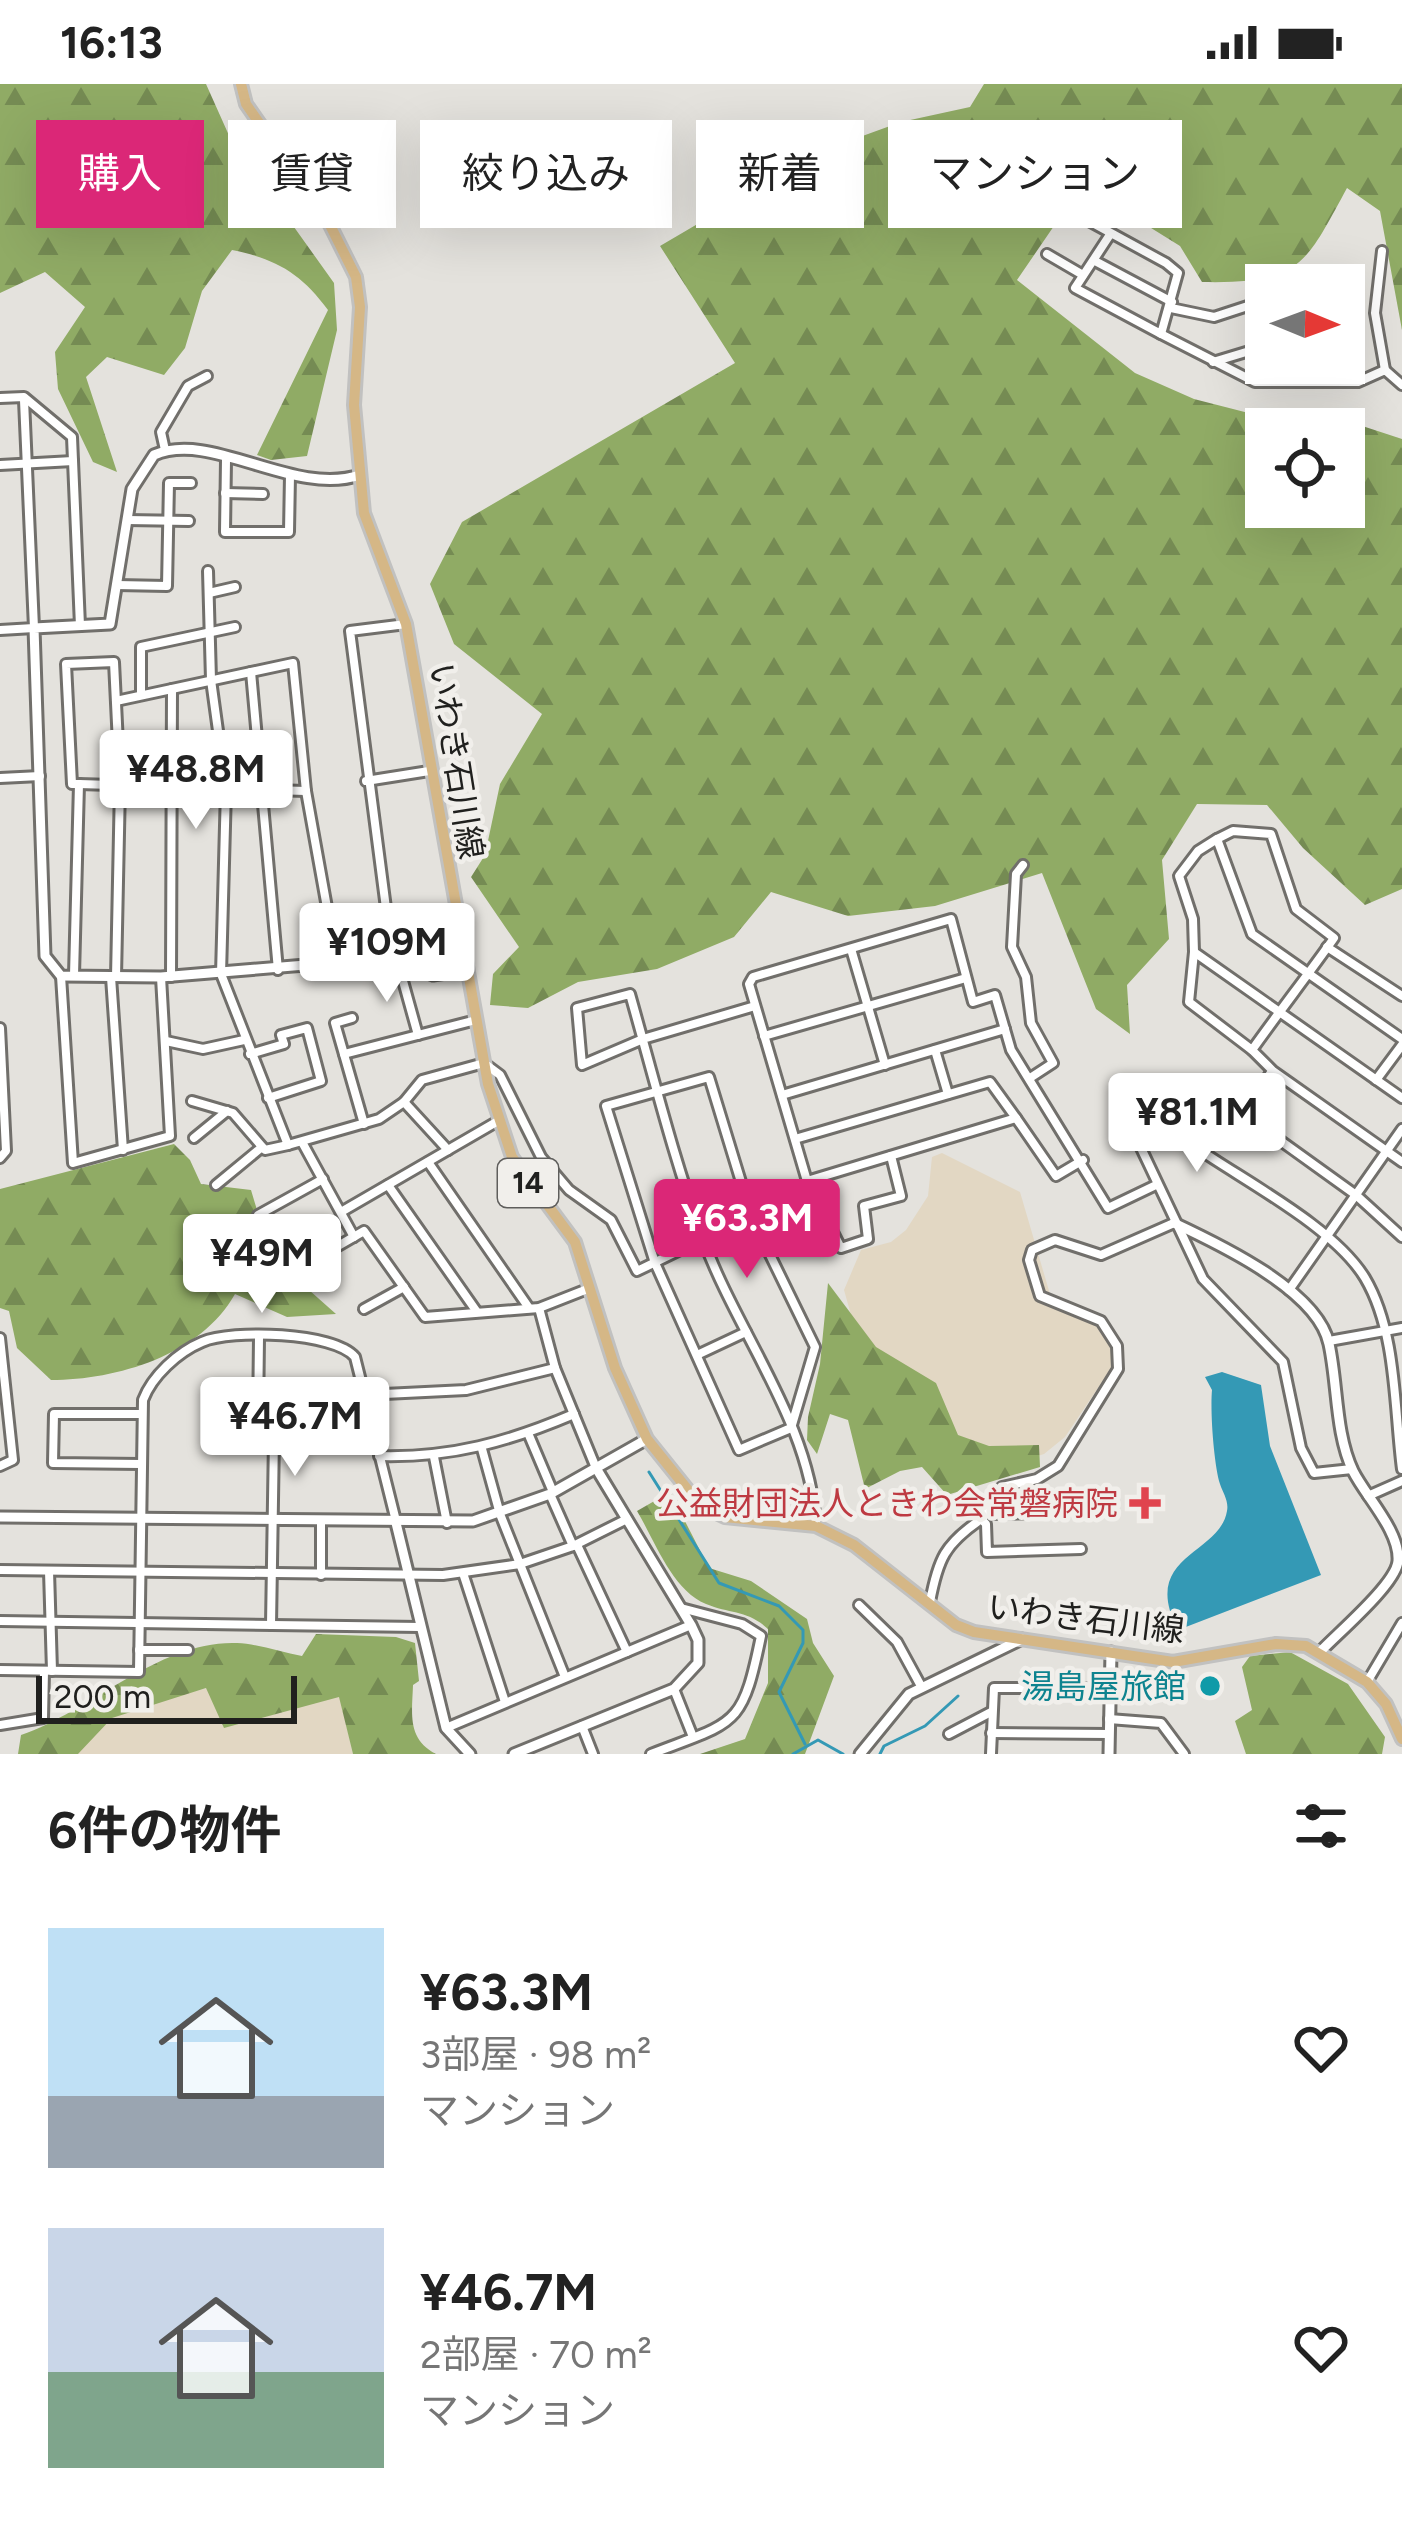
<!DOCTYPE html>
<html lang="ja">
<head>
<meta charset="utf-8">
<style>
	body { margin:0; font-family:Figtree,"Noto Sans JP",sans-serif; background:#f2f2f2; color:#222; height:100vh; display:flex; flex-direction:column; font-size:45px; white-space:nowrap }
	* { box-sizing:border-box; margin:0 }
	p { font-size:39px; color:#767676 }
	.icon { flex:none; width:66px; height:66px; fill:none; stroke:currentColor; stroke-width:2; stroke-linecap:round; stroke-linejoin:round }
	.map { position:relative; height:1670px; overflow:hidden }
	.side { display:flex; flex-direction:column; background:#fff; flex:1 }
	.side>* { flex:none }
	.guide { position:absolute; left:36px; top:36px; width:1332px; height:108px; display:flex; gap:24px }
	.needle { width:78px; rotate:91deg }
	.tools { position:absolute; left:1245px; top:180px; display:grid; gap:24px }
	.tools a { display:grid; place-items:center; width:120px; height:120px; border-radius:0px; background:#fff; box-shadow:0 12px 48px #0002; font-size:60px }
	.scale { position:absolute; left:36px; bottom:30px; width:261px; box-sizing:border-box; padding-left:12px; border:6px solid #20201e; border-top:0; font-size:33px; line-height:42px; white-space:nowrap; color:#20201e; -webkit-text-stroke:9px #f1efeb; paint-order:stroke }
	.price { position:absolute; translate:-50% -102px; padding:0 27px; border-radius:12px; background:#fff; color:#222; font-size:39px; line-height:78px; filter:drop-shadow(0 3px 6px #0008) }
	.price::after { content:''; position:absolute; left:50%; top:72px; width:36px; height:27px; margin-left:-18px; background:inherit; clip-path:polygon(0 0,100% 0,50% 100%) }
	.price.on { background:#db2777; color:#fff }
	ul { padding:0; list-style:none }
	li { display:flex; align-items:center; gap:36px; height:300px; padding:0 48px }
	li span { display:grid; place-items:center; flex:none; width:336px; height:240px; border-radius:0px; color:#555 }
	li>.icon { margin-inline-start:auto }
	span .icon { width:144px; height:144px; fill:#fffc; stroke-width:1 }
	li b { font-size:51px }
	h2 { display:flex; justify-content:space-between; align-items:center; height:144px; padding:0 48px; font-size:51px }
	.tag { padding:0 42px; border-radius:0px; background:#fff; box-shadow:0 12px 48px #0002; font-size:42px; line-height:108px }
	.tag.on { background:#db2777; color:#fff }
	.status { display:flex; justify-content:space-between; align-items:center; height:84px; padding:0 60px; background:#fff; direction:ltr }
	.status svg { height:33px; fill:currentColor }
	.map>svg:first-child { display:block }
	.education { fill:#e2d7c3 }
	.forest { fill:url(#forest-firs); fill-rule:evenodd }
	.water { fill:#3499b5 }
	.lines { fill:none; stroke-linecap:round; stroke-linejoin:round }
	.stream { stroke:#3499b5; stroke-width:3 }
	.minor-casing { stroke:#716f6b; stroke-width:14 }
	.tertiary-casing { stroke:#716f6b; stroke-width:15 }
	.primary-casing { stroke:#c1c1c0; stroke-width:16 }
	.minor { stroke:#fff; stroke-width:8 }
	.tertiary { stroke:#fff; stroke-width:9 }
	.primary { stroke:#d5b786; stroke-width:10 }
	.health-dot { fill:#e0444e; stroke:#f1efeb; stroke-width:4.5 }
	.culture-dot { fill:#0f9aa8; stroke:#f1efeb; stroke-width:4.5 }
	.labels { text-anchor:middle; stroke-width:9; stroke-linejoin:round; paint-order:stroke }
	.shield { fill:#f1efeb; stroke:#5f5e5c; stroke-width:3 }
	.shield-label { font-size:30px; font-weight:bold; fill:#20201e }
	.street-label { font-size:33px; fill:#20201e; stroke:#f1efeb }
	.health-label { font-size:33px; fill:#be3a42; stroke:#f1efeb; text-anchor:end }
	.culture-label { font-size:33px; fill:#0d838f; stroke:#f1efeb; text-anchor:end }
</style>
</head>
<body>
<div class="status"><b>16:13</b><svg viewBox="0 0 49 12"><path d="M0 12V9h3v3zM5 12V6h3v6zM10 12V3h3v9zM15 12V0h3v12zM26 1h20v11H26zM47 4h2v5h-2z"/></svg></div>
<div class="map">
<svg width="1402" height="1670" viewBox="0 0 1402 1670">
	<defs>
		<pattern id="forest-firs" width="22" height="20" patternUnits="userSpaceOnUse" patternTransform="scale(3)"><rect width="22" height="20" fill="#90ab65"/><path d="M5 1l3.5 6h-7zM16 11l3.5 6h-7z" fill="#758b53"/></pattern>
	</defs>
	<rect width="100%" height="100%" fill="#e4e2dd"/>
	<!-- education -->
	<g class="education">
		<path d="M 942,1069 L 1020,1108 L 1052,1217 L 1103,1239 L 1117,1267 L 1119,1285 L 1102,1298 L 1065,1353 L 1044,1370 L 1016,1379 L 966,1370 L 861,1266 L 844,1206 L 861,1166 L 891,1158 L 906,1146 L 928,1112 L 932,1073 Z"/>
		<path d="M 337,1602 L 353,1670 L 26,1670 L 98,1632 L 207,1604 Z"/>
	</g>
	<!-- forest -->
	<g class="forest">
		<path d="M 0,0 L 206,0 L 248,94 L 289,136 L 334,199 L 337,246 L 307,372 L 271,376 L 257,371 L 328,226 C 301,189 276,175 232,166 L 202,207 L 185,264 L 164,291 L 107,273 L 86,293 L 117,388 L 93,378 L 58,305 L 55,268 L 85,223 L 45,188 L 0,209 Z"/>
		<path d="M 984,0 L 1402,0 L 1402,246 L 1380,127 L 1347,104 C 1305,181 1301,200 1202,198 L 1180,162 L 1082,101 L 1017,196 L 1135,289 L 1194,315 L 1276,336 L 1341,335 L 1402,355 L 1402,805 L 1365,821 L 1303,764 L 1267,721 L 1197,720 L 1162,776 L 1169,855 L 1127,901 L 1130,950 L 1096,925 L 1042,789 L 935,822 L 848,832 L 771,808 L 734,853 L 657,885 L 578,898 L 528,924 L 490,921 L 493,890 L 519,863 L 471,793 L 485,771 L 500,700 L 542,630 L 454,560 L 430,500 L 462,438 L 735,279 L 660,162 L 824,66 L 901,38 L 970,23 ZM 1266,345 L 1344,345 L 1344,423 L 1266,423 Z"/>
		<path d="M 174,1060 L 190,1076 L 201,1100 L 251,1106 L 266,1156 L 286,1193 L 300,1198 L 336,1230 L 287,1233 L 235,1210 C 201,1271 117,1296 51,1296 L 17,1264 L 9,1227 L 0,1224 L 0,1105 Z"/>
		<path d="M 828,1199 L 876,1263 L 936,1299 L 958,1351 L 989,1362 L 1039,1361 L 1040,1383 L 947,1411 L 922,1383 L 900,1387 L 865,1405 L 848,1336 L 830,1330 L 817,1370 L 807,1356 L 808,1333 L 820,1280 Z"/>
		<path d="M 670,1408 L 709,1484 L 751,1497 L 807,1535 L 813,1559 L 834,1592 L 805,1670 L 700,1670 L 745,1655 L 768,1599 L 768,1545 C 748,1526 730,1530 706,1520 C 672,1506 655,1457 637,1427 Z"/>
		<path d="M 316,1550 L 396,1553 L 415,1559 L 419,1597 L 413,1601 C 412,1630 407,1655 436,1670 L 353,1670 L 339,1613 L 224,1644 L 206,1604 L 112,1634 L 78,1670 L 18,1670 L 21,1651 C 91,1627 160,1556 237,1559 C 258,1560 281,1568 302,1572 Z"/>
		<path d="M 1290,1568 L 1348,1600 L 1385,1653 L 1382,1670 L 1246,1670 L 1235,1637 L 1252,1626 L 1242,1583 L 1250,1572 Z"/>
	</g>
	<!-- water -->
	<path class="water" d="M 1222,1288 L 1261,1301 L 1270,1362 L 1321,1491 L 1178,1546 C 1139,1471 1220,1471 1227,1427 C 1229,1417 1223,1409 1220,1400 C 1214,1381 1210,1328 1212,1306 L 1205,1293 Z"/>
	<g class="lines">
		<!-- stream -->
		<g class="stream">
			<path d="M 649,1388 L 719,1499 L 779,1522 L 803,1546 L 803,1559 L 779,1608 L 805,1660"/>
			<path d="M 793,1670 L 818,1656 L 843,1670"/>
			<path d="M 880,1670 L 884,1662 L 925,1642 L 958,1612"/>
		</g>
		<!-- minor casing -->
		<g class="minor-casing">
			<g id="minor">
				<path d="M 1078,131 L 1166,179 L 1178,189 L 1161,250 L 1075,204 L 1111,149"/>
				<path d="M 1382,167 L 1375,229 L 1385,286"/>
				<path d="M 1047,170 L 1083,191"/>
				<path d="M 1095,177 L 1172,218"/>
				<path d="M 1171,224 L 1214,233 L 1266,216"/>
				<path d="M 1161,250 L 1255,298 L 1358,298 L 1385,286 L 1402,301"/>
				<path d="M 1213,278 L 1266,262"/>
				<path d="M 0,314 L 24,313 L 72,353 L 80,542"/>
				<path d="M 165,366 L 161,348 L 188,302 L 207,292"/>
				<path d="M 226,376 L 225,448 L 289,448 L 290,391"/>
				<path d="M 0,381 L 73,377"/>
				<path d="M 225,409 L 263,410"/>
				<path d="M 127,436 L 189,437"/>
				<path d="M 208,487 L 211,596 L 226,705 L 221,890 L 288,1061 L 379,1035 L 404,1018 L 422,996 L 484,979 L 500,991 L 541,1073 L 569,1106 L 611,1136 L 637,1187 L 777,1119"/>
				<path d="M 117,501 L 167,502 L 169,399 L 191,399"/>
				<path d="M 209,509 L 235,503"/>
				<path d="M 0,546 L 34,544 L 24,316"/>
				<path d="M 251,588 L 278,886"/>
				<path d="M 141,611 L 141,563 L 235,543"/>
				<path d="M 116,617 L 293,579 L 306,707 L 337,879"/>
				<path d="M 0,694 L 40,692"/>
				<path d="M 366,697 L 429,687"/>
				<path d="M 79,700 L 306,707"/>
				<path d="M 1023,781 L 1016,790 L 1012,863 L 1026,893 L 1031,939 L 1053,979 L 1030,994"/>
				<path d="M 1327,863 L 1402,912"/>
				<path d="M 851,865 L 885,981"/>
				<path d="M 1194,868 L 1193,835 L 1179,792 L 1198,767 L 1217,755"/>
				<path d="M 393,878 L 350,547 L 406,540"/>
				<path d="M 398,879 L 418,951"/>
				<path d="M 74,891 L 79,700 L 72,700 L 66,580 L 114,578 L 120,701 L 116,893"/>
				<path d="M 61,892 L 73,1079 L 170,1052 L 161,893"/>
				<path d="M 111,893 L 123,1066"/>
				<path d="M 171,893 L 172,605"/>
				<path d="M 755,922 L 643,955 L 582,981 L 577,924 L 630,910 C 653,991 674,1076 703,1155 C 738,1251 811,1339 816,1442"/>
				<path d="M 352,934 L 335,939 L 364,1040"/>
				<path d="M 0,944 L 6,1067 L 0,1074"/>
				<path d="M 764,952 L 966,894"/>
				<path d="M 1402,955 L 1252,850 L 1217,755 L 1233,747 L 1271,750 L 1296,825 L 1334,854 C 1307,892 1279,928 1252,966 L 1189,918 L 1194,868 L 1402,1014"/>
				<path d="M 166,957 L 203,965 L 244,956"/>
				<path d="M 935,966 L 948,1010"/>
				<path d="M 1252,966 L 1273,987 L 1402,1078"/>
				<path d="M 250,970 L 284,960 L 281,951 L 307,944 L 321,997 L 268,1014"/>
				<path d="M 344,970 L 476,936"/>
				<path d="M 709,993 L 752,1134 L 815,1263 L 791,1344 L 739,1366 L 655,1179 L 606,1022 Z"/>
				<path d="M 1376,996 L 1402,961"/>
				<path d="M 782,1011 L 1005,945"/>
				<path d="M 192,1017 L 233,1029 L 265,1066 L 288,1061"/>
				<path d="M 404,1018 L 448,1066"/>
				<path d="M 1243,1030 L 1272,987"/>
				<path d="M 1016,1034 L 1056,1092 L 1083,1076"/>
				<path d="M 1132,1045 L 1203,1195 L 1283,1278 L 1301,1364 L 1314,1389 L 1352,1385"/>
				<path d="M 194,1054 L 227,1027"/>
				<path d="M 302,1058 L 354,1153"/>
				<path d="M 891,1072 L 901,1112 L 864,1122 L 868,1155 L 841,1164 L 807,1097 L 749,900 L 753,893 L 951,835 L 973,918 L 995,911 L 1011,966 L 1108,1124 L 1156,1101"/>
				<path d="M 428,1078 L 529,1224"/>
				<path d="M 216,1101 L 262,1063"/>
				<path d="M 388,1101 L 477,1228"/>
				<path d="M 789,1114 L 807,1097 L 1016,1034 L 990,998 L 795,1055"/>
				<path d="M 341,1128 L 498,1037"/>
				<path d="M 258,1131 L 323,1095"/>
				<path d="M 1402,1153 L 1356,1111 L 1221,1014 L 1197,1049 L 1197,1064 C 1246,1098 1334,1143 1365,1194 C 1397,1248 1394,1324 1402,1385"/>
				<path d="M 293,1188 L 364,1147 L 425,1233 L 539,1224 L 590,1204"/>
				<path d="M 1289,1206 L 1402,1045"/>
				<path d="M 539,1224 L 555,1284 L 596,1384"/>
				<path d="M 364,1225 L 404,1203"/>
				<path d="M 0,1254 L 13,1376 L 0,1382"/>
				<path d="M 259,1254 L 258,1336 L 274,1354 L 271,1541"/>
				<path d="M 1329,1257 L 1402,1244"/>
				<path d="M 697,1271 L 746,1248"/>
				<path d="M 364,1311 L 466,1306 L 555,1284"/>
				<path d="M 528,1349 L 553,1408"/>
				<path d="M 482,1365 L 500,1430 L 565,1593"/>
				<path d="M 379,1372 C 451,1374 508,1358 574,1330"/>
				<path d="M 434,1373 L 447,1439"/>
				<path d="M 141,1380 L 53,1379 L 54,1330 L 142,1330"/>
				<path d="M 550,1410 L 573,1462"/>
				<path d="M 1368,1412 L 1402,1397"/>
				<path d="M 987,1430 L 1051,1429"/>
				<path d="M 981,1435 L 986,1440 L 987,1468 L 1081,1465"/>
				<path d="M 577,1461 L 627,1568"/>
				<path d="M 0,1486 L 443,1491 L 520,1480 L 573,1462 L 627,1435"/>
				<path d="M 49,1487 L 52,1587"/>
				<path d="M 463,1489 L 505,1618"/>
				<path d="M 321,1491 L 321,1439"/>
				<path d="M 930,1518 C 938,1475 945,1460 980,1436 C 990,1429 993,1412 1002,1403 L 1037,1395 L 1058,1382 L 1118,1285 L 1117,1262 L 1101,1237 L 1040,1212 L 1029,1176 L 1032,1166 L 1055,1156 L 1101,1171 L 1174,1139"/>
				<path d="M 859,1521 L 897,1558 L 921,1602"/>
				<path d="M 0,1537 L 420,1543"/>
				<path d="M 139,1566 L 188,1566"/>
				<path d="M 0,1586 L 139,1588 L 143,1316 C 152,1292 178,1268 202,1258 C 232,1245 334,1248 355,1273 L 396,1437"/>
				<path d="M 1367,1598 L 1402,1539"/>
				<path d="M 674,1605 L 693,1653"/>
				<path d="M 1109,1635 L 1161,1639 L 1184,1670"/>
				<path d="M 0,1641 L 43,1634 L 44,1587"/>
				<path d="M 582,1642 L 593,1670"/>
				<path d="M 446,1644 L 691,1541"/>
				<path d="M 991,1649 L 1109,1650"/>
				<path d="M 949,1650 L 991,1628"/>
				<path d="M 651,1670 C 736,1637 742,1645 761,1552 L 742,1540 L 681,1524"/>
				<path d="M 991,1670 L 994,1604 L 1109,1604"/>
			</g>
		</g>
		<!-- tertiary casing -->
		<g class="tertiary-casing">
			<g id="tertiary">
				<path d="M 360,391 C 293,413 212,346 154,371 L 132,405 L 110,540 L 34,544 L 45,872 L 61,892 L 161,893 L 366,876 L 408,881 L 433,891 L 466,886"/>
				<path d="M 1174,1139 C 1221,1161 1318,1207 1329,1260 C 1338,1301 1335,1349 1353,1387 C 1366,1413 1400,1447 1398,1477 C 1396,1500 1338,1549 1321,1567"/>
				<path d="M 0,1433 L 473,1437 L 550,1410 L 647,1355"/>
				<path d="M 396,1439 L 446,1644 L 470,1670"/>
				<path d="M 514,1670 L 674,1605 L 698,1579 L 698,1556 L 691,1541 L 596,1384"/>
				<path d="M 860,1670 L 909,1610 L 1022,1555"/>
				<path d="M 1109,1670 L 1111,1568"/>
			</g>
		</g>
		<!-- primary casing -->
		<g class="primary-casing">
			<path id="primary" d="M 241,0 L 246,20 L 330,141 L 356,193 L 360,223 L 354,321 L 364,429 L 406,540 L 488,1000 L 512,1073 L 575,1158 L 615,1284 L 647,1355 L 700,1421 L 725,1433 L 816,1442 L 854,1461 L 956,1541 L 974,1548 L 1173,1578 L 1276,1560 L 1306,1562 L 1367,1598 L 1386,1620 L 1402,1655"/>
		</g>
		<!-- minor -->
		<use href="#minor" class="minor"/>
		<!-- tertiary -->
		<use href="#tertiary" class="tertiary"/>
		<!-- primary -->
		<use href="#primary" class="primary"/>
	</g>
	<!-- markers -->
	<path class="health-dot" d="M1139 1401h12v12h12v12h-12v12h-12v-12h-12v-12h12z"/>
	<circle class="culture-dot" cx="1210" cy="1602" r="12"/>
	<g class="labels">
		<!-- shield labels -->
		<rect class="shield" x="498" y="1075" width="60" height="48" rx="9"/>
		<g class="shield-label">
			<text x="528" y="1109">14</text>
		</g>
		<!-- street labels -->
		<g class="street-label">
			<text transform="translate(457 677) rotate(81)" y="12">いわき石川線</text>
			<text transform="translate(1086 1534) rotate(7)" y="12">いわき石川線</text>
		</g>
		<!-- health labels -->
		<g class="health-label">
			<text x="1118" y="1431">公益財団法人ときわ会常磐病院</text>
		</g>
		<!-- culture labels -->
		<g class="culture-label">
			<text x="1186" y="1614">湯島屋旅館</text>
		</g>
	</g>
</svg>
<div class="tools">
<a><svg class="needle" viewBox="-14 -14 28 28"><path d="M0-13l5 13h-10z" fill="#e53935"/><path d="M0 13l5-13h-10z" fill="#767676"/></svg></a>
<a><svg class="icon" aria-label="locate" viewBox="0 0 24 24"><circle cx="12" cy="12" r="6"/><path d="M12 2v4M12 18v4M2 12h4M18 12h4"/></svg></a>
</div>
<div class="scale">200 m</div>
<b class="price" style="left:196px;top:748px">¥48.8M</b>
<b class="price" style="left:387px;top:921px">¥109M</b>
<b class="price" style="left:1197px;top:1091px">¥81.1M</b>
<b class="price on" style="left:747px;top:1197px">¥63.3M</b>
<b class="price" style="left:262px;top:1232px">¥49M</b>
<b class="price" style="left:295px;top:1395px">¥46.7M</b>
<div class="guide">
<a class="tag on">購入</a>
<a class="tag">賃貸</a>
<a class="tag">絞り込み</a>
<a class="tag">新着</a>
<a class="tag">マンション</a>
</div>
</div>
<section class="side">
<h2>6件の物件<svg class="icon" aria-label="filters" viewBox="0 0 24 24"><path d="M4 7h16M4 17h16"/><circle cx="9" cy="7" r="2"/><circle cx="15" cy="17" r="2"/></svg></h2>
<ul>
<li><span style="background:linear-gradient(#bfe0f5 70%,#9aa5b1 0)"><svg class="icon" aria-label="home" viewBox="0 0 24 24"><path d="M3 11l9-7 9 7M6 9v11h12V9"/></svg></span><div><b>¥63.3M</b><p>3部屋 · 98 m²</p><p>マンション</p></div><svg class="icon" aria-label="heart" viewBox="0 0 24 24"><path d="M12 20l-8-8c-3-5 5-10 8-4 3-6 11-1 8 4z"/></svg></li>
<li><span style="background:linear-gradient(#c9d6e8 60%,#7fa58c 0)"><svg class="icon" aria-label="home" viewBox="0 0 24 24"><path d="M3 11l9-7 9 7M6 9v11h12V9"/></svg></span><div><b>¥46.7M</b><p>2部屋 · 70 m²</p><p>マンション</p></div><svg class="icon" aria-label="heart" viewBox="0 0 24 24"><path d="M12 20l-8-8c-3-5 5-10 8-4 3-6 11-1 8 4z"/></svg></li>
</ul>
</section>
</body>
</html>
